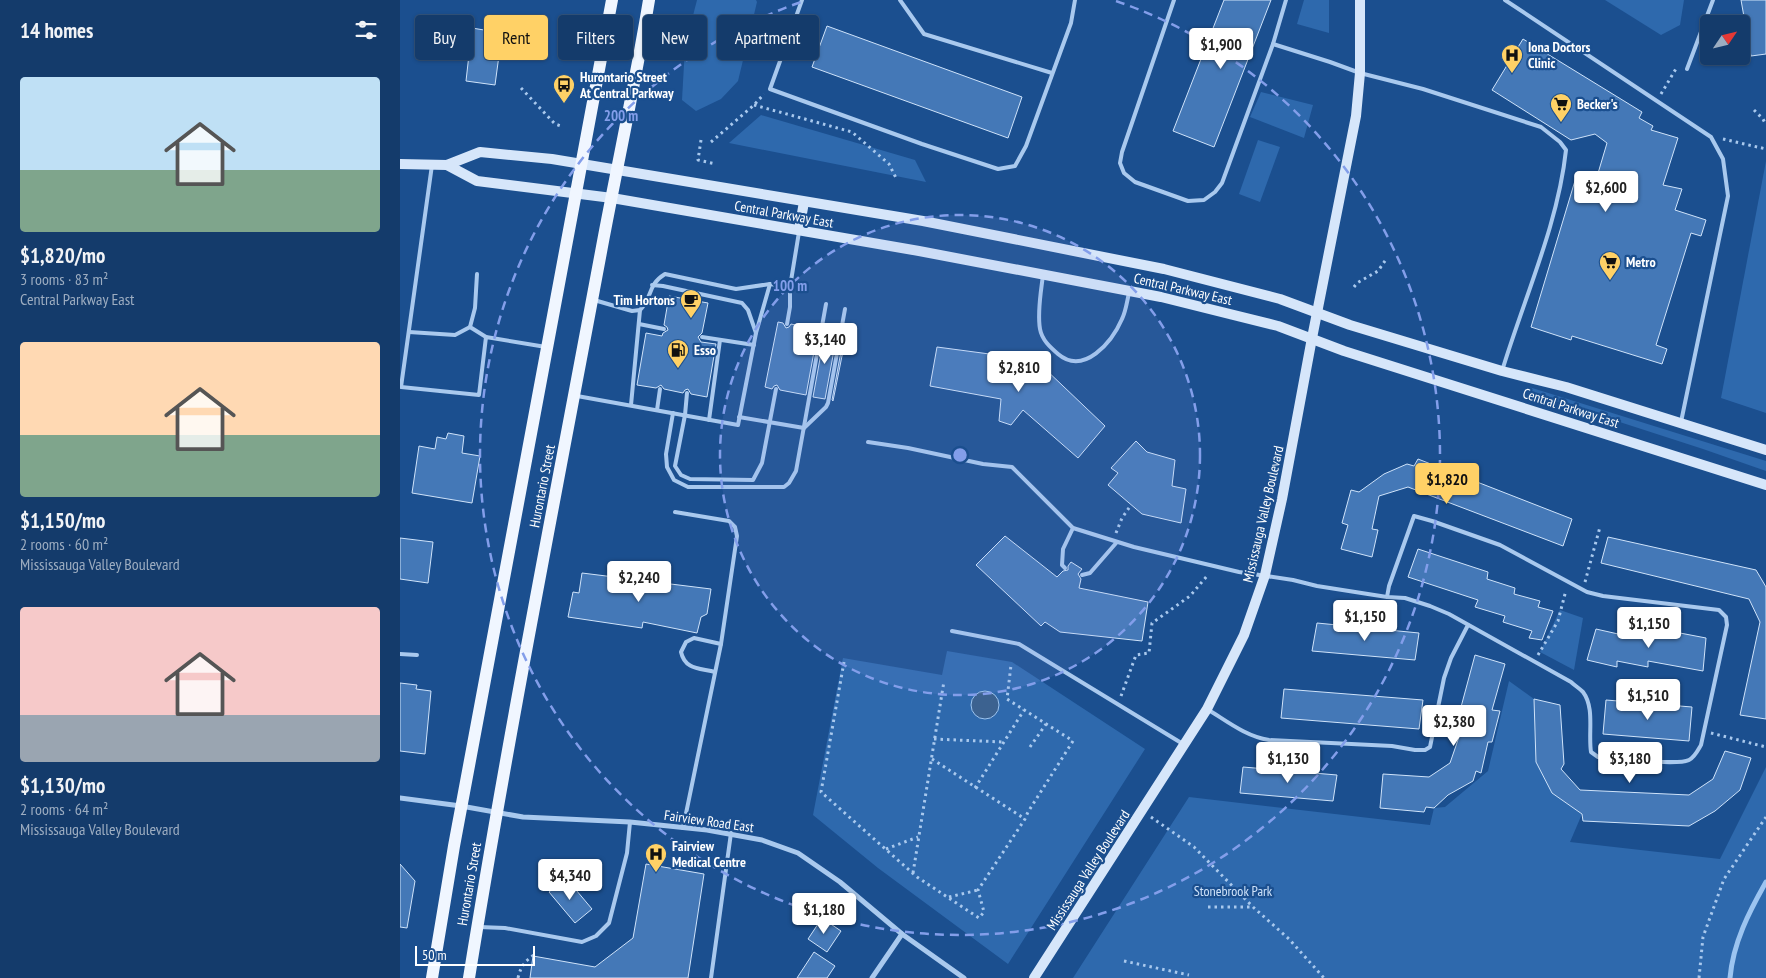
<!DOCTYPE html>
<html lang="en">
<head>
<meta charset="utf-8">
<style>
	body { margin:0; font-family:"PT Sans Narrow",sans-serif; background:#214673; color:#f1f3f6; height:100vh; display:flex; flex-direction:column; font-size:19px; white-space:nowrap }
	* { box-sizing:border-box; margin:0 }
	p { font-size:16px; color:#9dadc1 }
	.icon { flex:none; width:28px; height:28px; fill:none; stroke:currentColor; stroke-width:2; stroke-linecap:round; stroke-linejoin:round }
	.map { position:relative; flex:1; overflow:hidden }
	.sheet { display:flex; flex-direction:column; background:#143b6b; width:400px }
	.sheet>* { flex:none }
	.banner { position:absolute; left:15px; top:15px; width:475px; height:45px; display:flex; gap:10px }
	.needle { width:32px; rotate:55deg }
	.tools { position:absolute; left:1300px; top:15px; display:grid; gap:10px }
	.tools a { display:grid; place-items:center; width:50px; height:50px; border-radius:5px; background:#143b6b; box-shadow:0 1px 4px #0004,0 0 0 1px #33557e; font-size:25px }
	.scale { position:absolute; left:15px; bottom:12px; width:120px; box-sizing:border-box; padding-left:5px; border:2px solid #fff; border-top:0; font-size:14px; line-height:18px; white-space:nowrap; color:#fff; -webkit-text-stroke:4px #1b4f8f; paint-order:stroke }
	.price { position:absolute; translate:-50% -42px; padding:0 11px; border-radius:5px; background:#fff; color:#222; font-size:16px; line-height:32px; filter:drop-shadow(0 1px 2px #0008) }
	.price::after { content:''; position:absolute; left:50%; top:30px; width:15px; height:11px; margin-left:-8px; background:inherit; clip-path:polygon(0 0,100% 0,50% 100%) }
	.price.on { background:#ffd166; color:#111 }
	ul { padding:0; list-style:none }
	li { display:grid; align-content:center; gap:10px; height:265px; padding:0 20px }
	li span { display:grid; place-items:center; height:155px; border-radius:5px; color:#555 }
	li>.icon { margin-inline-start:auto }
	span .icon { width:90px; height:90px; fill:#fffc; stroke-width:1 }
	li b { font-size:21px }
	h2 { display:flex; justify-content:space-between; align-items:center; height:60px; padding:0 20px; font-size:21px }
	.pill { padding:0 18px; border-radius:5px; background:#143b6b; box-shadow:0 1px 4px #0004,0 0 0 1px #33557e; font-size:18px; line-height:45px }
	.pill.on { background:#ffd166; color:#111 }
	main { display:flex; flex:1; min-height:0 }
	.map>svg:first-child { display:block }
	.green { fill:#2e69ad }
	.water { fill:#3c6290; stroke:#9cc4f0 }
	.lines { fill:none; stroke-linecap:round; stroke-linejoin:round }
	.stream { stroke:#9cc4f0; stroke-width:5 }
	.building { fill:#4478b7; stroke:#cfe3fa }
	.path { stroke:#a9c9ee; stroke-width:3; stroke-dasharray:2.5 4; stroke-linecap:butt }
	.lane { stroke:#a9c9ee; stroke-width:4 }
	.street { stroke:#a9c9ee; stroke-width:5 }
	.secondary { stroke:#d6e6fa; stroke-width:10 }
	.primary { stroke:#f0f6ff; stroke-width:12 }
	.ring { fill:none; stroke:#839eea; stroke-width:2.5; stroke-dasharray:9 6 }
	.labels { text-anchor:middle; stroke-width:4.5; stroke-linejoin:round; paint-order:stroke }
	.poi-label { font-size:14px; font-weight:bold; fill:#fff; stroke:#1b4f8f; text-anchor:start }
	.street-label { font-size:14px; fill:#fff; stroke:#1b4f8f }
	.park-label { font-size:14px; fill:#cfe3fa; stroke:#1b4f8f }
	.centre { fill:#839eea; stroke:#1b4f8f; stroke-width:2.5 }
	.ring-label { font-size:15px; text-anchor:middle; font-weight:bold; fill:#839eea; stroke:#1b4f8f; stroke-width:4.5; stroke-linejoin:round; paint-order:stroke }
</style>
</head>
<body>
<main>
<section class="sheet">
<h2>14 homes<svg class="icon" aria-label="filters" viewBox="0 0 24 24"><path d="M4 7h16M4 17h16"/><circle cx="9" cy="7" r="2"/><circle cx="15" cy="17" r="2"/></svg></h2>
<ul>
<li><span style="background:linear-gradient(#bfe0f5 60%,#7fa58c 0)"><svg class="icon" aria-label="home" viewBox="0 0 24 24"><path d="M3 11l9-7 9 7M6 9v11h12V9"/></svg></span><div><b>$1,820/mo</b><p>3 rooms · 83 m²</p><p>Central Parkway East</p></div></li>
<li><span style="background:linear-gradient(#ffd9b3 60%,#7fa58c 0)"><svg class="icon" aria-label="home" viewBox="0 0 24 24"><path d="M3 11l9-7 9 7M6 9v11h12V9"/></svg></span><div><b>$1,150/mo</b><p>2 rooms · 60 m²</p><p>Mississauga Valley Boulevard</p></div></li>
<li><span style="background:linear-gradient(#f6c9c9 70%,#9aa5b1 0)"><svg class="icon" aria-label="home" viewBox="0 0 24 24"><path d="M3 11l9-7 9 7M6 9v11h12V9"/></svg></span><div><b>$1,130/mo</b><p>2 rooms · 64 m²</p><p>Mississauga Valley Boulevard</p></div></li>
</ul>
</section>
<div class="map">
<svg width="1366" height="978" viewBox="0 0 1366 978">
	<rect width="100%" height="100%" fill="#1b4f8f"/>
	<!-- green -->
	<g class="green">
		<path d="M 297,0 L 356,0 L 357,2 L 338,81 L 321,99 L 296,111 L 282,100 L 285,47 Z"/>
		<path d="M 904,0 L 929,0 L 929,33 L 897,24 Z"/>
		<path d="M 1205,0 L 1284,0 L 1280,25 L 1261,35 Z"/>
		<path d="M 861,92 L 913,105 L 904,138 L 850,117 Z"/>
		<path d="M 361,115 L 515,160 L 526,182 L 329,143 Z"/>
		<path d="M 858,140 L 880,147 L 860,202 L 839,194 Z"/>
		<path d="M 1366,161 L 1366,413 L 1321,398 Z"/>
		<path d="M 1129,387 L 1366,461 L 1366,471 L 1303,449 L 1127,392 L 1126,389 Z"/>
		<path d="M 1160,610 L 1183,618 L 1174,670 L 1140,652 Z"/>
		<path d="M 547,651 L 612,662 L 745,749 L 608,964 L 478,868 L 413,815 L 443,658 L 542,675 Z"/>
		<path d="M 1109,681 L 1134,699 L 1136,762 L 1148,785 L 1162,800 L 1182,814 L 1170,842 L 1320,859 L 1366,767 L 1366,978 L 673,978 L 789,797 L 1030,825 L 1034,808 L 1045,807 L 1088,771 Z"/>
	</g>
	<!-- water -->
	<circle class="water" cx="585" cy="705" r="14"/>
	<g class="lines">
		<!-- stream -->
		<path class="stream" d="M 1330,978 C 1333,943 1349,912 1366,882"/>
	</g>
	<!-- building -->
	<g class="building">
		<path d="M 824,0 L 871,0 L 814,147 L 773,131 Z"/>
		<path d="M 1341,0 L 1366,0 L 1366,54 L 1351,56 Z"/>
		<path d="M 427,26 L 622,97 L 608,138 L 412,67 Z"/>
		<path d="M 72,28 L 102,33 L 95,85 L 66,81 Z"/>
		<path d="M 1123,39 L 1242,112 L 1239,118 L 1253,126 L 1251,130 L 1278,138 L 1263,185 L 1282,189 L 1275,210 L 1306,220 L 1301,236 L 1291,233 L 1256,345 L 1267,349 L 1262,364 L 1172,336 L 1171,340 L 1131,327 L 1177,174 L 1196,180 L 1207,143 L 1195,134 L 1171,140 L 1092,90 Z"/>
		<path d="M 269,296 L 308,303 L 302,333 L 298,337 L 301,342 L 316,344 L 307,397 L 291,394 L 288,389 L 285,390 L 283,393 L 264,389 L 261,385 L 256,388 L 237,385 L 246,333 L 262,336 L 263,333 L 268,330 L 267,327 L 264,325 Z"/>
		<path d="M 378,322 L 383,323 L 386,328 L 389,327 L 391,324 L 418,330 L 406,395 L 380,390 L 377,385 L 374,386 L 372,389 L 365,387 Z"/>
		<path d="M 425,331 L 437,334 L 425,399 L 413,397 Z"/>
		<path d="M 444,335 L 446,336 L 433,401 L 432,400 Z"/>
		<path d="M 537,347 L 627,359 L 642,366 L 705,426 L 678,458 L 623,410 L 611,425 L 599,421 L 601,399 L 530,386 Z"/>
		<path d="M 48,433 L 64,436 L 62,453 L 80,456 L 72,503 L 12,493 L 19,446 L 35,449 L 37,437 L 46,439 Z"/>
		<path d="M 736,441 L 747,452 L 775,460 L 772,486 L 786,489 L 781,523 L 742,514 L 708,485 L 718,473 L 711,468 Z"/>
		<path d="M 1018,459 L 1172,519 L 1163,546 L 1008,487 L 979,496 L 972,529 L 978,530 L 972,557 L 941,549 L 948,525 L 942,523 L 951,490 L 959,492 L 984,474 L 1007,464 L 1014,466 Z"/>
		<path d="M 605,536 L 657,577 L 663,571 L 668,570 L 668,566 L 671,562 L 682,569 L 678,574 L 681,579 L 679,588 L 748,602 L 742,641 L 660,632 L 645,622 L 641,626 L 576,565 Z"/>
		<path d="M 1208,537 L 1356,570 L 1366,587 L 1366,719 L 1340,715 L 1360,622 L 1349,599 L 1201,563 Z"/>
		<path d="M 0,538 L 33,542 L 28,583 L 0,579 Z"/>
		<path d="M 1018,549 L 1088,572 L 1087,579 L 1115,588 L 1114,594 L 1140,601 L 1138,607 L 1153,611 L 1142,640 L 1129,638 L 1132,631 L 1103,622 L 1105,616 L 1075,607 L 1078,600 L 1008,577 Z"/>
		<path d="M 182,573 L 311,589 L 307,614 L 301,617 L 297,633 L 243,622 L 242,628 L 168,617 L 173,592 L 179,593 Z"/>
		<path d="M 917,623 L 1019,633 L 1015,660 L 912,651 Z"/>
		<path d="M 1226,628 L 1253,634 L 1254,628 L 1306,638 L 1303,671 L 1248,661 L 1248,667 L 1217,661 L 1217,667 L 1187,660 L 1196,629 L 1227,636 Z"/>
		<path d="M 1075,655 L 1105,664 L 1092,710 L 1100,711 L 1092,742 L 1088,742 L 1081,773 L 1076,771 L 1073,781 L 1048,795 L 1034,808 L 1026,807 L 1024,812 L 980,808 L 983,774 L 1029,777 L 1050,763 L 1069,708 L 1061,707 Z"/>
		<path d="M 0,683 L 17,685 L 16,689 L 31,691 L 25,754 L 0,751 Z"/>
		<path d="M 884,689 L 1023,700 L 1019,729 L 881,718 Z"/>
		<path d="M 1134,699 L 1160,705 L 1164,764 L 1161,769 L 1180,790 L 1289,795 L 1313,779 L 1325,751 L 1351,758 L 1340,790 L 1315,811 L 1289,826 L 1183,821 L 1182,814 L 1152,793 L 1136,762 Z"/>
		<path d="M 1206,700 L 1292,707 L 1289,741 L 1203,734 Z"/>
		<path d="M 843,767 L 937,775 L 933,801 L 840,793 Z"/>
		<path d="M 0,864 L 15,881 L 7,928 L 0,927 Z"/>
		<path d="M 246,864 L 304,874 L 288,978 L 130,978 L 133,956 L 195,967 L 233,938 Z"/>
		<path d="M 166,878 L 192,909 L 175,923 L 149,892 Z"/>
		<path d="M 422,918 L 441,931 L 427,952 L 408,939 Z"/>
		<path d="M 414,952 L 435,966 L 427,978 L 397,978 Z"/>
	</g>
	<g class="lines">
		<!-- path -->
		<g class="path">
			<path d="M 121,88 L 155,124 L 161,126"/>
			<path d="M 1261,94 L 1277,67"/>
			<path d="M 354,105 L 452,132 L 489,164 L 496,178"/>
			<path d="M 1354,110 L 1363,119 L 1366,125"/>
			<path d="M 1323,139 L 1366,149"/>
			<path d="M 301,140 L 298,160 L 316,164"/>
			<path d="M 311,142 L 354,105 L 364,94"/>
			<path d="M 954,287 L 957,283 L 978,271 L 987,258"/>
			<path d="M 716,533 L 722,518 L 731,505"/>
			<path d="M 1185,582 L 1200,527"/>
			<path d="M 1138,655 L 1158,621 L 1166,590"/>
			<path d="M 444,662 L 421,792 L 517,877 L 579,918 L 584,912 L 578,890 L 625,819 L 628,812 L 673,741 L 607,699 L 611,665"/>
			<path d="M 721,696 L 736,655 L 749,653 L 752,623 L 790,596 L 807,576 L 809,576"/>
			<path d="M 1311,733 L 1366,747"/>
			<path d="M 534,739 L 603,742"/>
			<path d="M 630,747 L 646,724"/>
			<path d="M 532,759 L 625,819"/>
			<path d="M 575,788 L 624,710"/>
			<path d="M 751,817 L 794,847 L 853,907 L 889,939 L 924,978"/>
			<path d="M 486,849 L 518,837"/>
			<path d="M 513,873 L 544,681"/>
			<path d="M 549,897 L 578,890"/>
			<path d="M 808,907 L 852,907"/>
			<path d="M 724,961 L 789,975"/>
			<path d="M 118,978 C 121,965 126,960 137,953"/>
			<path d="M 1299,978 L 1303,937 L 1324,879 L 1366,817"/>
		</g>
		<!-- lane -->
		<g class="lane">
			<path d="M 402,0 L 370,89 L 522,144 L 598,169 L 615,166 L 626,146 L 671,23 L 675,0"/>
			<path d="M 500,0 L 524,34 L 652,73"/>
			<path d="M 774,0 L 722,152 L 720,163 L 724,173 L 735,182 L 788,201 L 804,200 L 815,192 L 822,183 L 873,44 L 886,0"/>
			<path d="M 1105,0 L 1311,137 L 1323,159 L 1328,196 L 1281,422"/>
			<path d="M 873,44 L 930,62 L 960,73 L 1023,89 L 1141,127 L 1160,142 L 1166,150 C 1158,225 1124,298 1102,371"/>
			<path d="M 1287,69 L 1313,0"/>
			<path d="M 32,165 L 1,387 L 79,395 L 86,337 L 146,347"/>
			<path d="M 77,274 L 75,308 L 70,327 L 86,337"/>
			<path d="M 643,275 C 641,292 637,312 640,329 C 642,340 650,347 658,354 C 684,376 712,342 722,319 C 726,311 727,301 729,293"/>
			<path d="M 252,285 L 263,286 L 342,303 L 348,310 L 356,333"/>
			<path d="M 194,300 L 232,311 L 240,310 C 253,297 247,285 265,274 L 336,289 L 370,284 L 390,287"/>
			<path d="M 239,324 L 264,329"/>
			<path d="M 387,324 L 390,307 L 390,287 L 399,232"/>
			<path d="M 9,332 L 55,335 L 70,327"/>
			<path d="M 302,337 L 354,345"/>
			<path d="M 287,393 L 285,415 L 275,466 L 281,475 L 290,479 L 353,480 L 362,463 L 376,389"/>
			<path d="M 177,396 L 338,425 L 356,333 L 370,284"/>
			<path d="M 231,405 L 240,310"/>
			<path d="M 257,410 L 260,389"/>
			<path d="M 273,413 L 266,454 L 267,467 L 274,480 L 288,487 L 384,487 L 389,483 L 396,471 L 426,304"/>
			<path d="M 339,417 L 404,428 L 426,407 L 428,403 L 445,309"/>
			<path d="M 309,420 L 320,340"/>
			<path d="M 468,442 L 508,448 L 583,464 L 612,467 L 673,528 L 734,547 L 839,572 L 893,580 L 917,586 L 987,597 L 1005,598 L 1030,606 L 1049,614 L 1171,682 C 1174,685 1179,688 1183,692 C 1195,708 1188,733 1191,752 L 1198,757 C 1214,758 1277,766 1289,760 C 1295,757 1298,750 1301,745 L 1327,625 L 1326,617 L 1319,610 L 1203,596 L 1187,592 L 1100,545 L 1032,521 L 1014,516 L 989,586 L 987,597"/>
			<path d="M 275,512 L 329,521 L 335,527 L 337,536 L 321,644 L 283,828"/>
			<path d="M 665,568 L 662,565 L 663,549 L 673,528"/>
			<path d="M 682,575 L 690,573 L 717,542"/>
			<path d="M 552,631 L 619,644 L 783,744"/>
			<path d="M 0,654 L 17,655"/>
			<path d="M 315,672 C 300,668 285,670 281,652 L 286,642 L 294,638 L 321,644"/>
			<path d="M 807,709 C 827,721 845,736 869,740 L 992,746 L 1015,750 L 1025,750 L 1030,747 L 1044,678 L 1051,658 L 1068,625"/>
			<path d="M 79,927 L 105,928 L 182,942 L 196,936 L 209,923 L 227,853 L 230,822"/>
			<path d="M 311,978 L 331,833"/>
		</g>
		<!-- street -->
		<g class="street">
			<path d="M 0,798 L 61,806 L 123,817 L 230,822 L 307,830 L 362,840 L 398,853 L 440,882 L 502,934 L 564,978"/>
			<path d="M 472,978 L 502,934"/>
		</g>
		<!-- secondary -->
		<g class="secondary">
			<path d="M 0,164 L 47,165 L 80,152 L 152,159 L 523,221 L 764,269 L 880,299 L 950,325 L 1102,371 L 1166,387 L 1366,450"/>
			<path d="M 47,165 L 77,181 L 212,198 L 519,251 L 761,297 L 878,326 L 944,351 L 1366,485"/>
			<path d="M 399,230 L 404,202"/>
			<path d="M 634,978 L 807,709 L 844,635 L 865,575 L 882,499 L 912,338 L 956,116 L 960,73 L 960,0"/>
		</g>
		<!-- primary -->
		<g class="primary">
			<path d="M 32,978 L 54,846 L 212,0"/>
			<path d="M 69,978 C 109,730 158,483 204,236 C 219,157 236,79 249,0"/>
		</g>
	</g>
	<!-- distance rings -->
	<circle cx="560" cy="455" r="240" fill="#839eea" fill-opacity=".12"/>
	<g class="ring">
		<circle cx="560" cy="455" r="240"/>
		<path d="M716 1A480 480 0 1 1 404 1"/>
	</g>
	<!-- icons -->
	<defs>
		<g id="hospital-pin" transform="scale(1.125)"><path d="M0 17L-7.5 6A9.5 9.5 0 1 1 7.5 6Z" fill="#ffd166" stroke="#1b4f8f"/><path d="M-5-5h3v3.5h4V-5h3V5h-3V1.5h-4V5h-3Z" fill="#111"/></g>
		<g id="bus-pin" transform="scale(1.125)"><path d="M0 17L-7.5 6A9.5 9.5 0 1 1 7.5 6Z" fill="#ffd166" stroke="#1b4f8f"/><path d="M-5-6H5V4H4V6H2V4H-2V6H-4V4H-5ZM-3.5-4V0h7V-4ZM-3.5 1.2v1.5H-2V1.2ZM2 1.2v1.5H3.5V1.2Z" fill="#111"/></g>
		<g id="supermarket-pin" transform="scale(1.125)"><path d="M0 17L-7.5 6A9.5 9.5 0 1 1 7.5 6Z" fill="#ffd166" stroke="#1b4f8f"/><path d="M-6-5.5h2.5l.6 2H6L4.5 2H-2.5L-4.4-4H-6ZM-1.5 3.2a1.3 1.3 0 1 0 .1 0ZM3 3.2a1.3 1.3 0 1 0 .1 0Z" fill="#111"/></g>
		<g id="cafe-pin" transform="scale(1.125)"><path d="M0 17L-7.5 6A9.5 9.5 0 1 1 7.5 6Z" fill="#ffd166" stroke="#1b4f8f"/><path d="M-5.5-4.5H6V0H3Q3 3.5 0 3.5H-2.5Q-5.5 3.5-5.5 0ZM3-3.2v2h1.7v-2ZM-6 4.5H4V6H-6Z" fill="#111"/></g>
		<g id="fuel-pin" transform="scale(1.125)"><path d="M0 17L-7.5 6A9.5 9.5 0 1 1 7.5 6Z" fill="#ffd166" stroke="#1b4f8f"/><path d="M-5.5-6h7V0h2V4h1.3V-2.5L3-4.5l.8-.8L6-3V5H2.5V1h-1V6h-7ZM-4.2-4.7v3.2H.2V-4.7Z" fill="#111"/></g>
	</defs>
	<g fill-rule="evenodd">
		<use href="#hospital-pin" x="1112" y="55"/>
		<use href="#bus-pin" x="164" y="85"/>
		<use href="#supermarket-pin" x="1161" y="104"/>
		<use href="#supermarket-pin" x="1210" y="262"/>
		<use href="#cafe-pin" x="291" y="300"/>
		<use href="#fuel-pin" x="278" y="350"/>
		<use href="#hospital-pin" x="256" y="854"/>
	</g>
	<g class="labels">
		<!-- poi labels -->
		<g class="poi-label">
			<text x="1128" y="52">Iona Doctors<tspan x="1128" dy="16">Clinic</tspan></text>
			<text x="180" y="82">Hurontario Street<tspan x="180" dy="16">At Central Parkway</tspan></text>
			<text x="1177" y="109">Becker's</text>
			<text x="1226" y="267">Metro</text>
			<text x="275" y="305" text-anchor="end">Tim Hortons</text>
			<text x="294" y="355">Esso</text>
			<text x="272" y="851">Fairview<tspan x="272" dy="16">Medical Centre</tspan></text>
		</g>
		<!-- street labels -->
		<g class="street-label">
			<text transform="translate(384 214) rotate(10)" y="5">Central Parkway East</text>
			<text transform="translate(783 289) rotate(13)" y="5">Central Parkway East</text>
			<text transform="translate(1171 408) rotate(18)" y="5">Central Parkway East</text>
			<text transform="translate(142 486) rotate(-79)" y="5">Hurontario Street</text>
			<text transform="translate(863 514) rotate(-77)" y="5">Mississauga Valley Boulevard</text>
			<text transform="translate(309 821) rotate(8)" y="5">Fairview Road East</text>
			<text transform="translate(688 870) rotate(-57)" y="5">Mississauga Valley Boulevard</text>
			<text transform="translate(69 884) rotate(-80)" y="5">Hurontario Street</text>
		</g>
		<!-- park labels -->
		<g class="park-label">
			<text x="833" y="896">Stonebrook Park</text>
		</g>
	</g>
	<circle cx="560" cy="455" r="8" class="centre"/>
	<g class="ring-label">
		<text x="221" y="121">200 m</text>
		<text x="390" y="291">100 m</text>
	</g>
</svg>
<div class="tools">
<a><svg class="needle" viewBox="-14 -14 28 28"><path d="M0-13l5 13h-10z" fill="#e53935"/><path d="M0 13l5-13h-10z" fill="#9dadc1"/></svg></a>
</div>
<div class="scale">50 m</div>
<b class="price" style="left:821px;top:70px">$1,900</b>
<b class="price" style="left:1206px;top:213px">$2,600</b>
<b class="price" style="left:425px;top:365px">$3,140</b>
<b class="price" style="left:619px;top:393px">$2,810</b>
<b class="price on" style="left:1047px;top:505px">$1,820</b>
<b class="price" style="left:239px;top:603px">$2,240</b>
<b class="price" style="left:965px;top:642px">$1,150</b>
<b class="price" style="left:1249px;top:649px">$1,150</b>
<b class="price" style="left:1248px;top:721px">$1,510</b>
<b class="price" style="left:1054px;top:747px">$2,380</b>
<b class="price" style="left:888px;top:784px">$1,130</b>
<b class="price" style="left:1230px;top:784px">$3,180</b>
<b class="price" style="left:170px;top:901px">$4,340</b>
<b class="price" style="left:424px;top:935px">$1,180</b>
<div class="banner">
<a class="pill">Buy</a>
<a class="pill on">Rent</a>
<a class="pill">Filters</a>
<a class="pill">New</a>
<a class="pill">Apartment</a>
</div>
</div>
</main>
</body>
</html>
